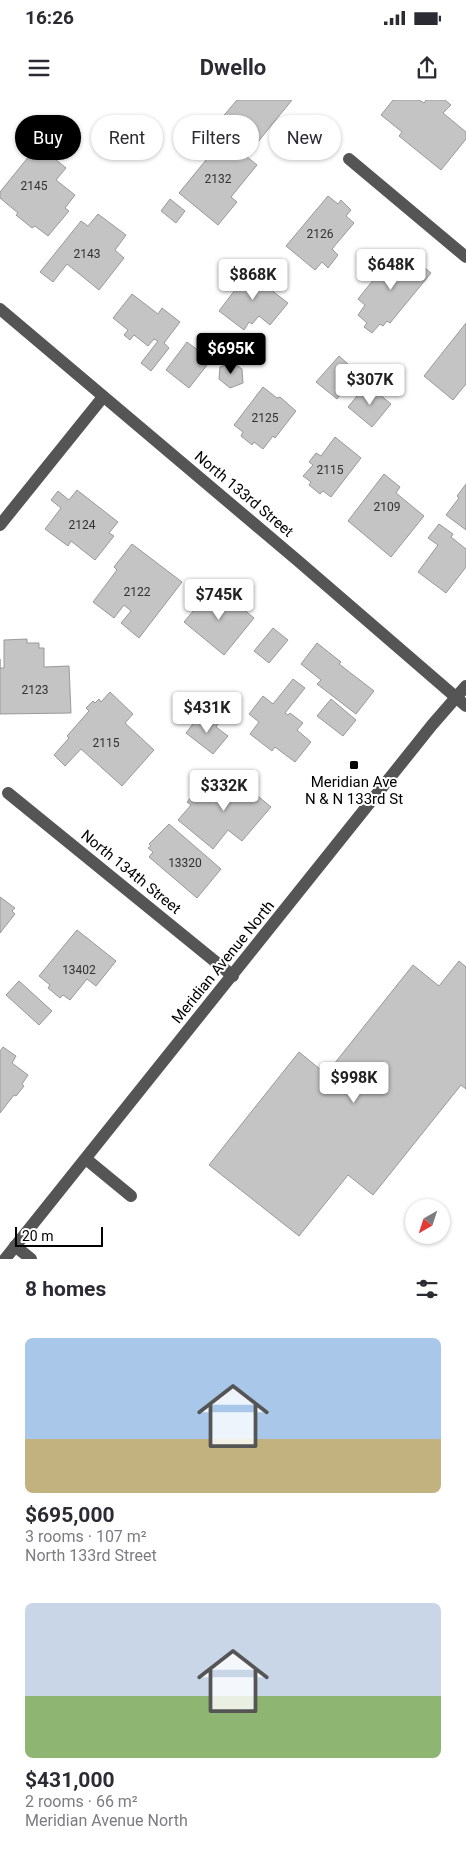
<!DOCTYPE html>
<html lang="en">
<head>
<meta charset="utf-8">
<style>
	body { margin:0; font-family:Roboto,sans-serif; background:#f7f7f7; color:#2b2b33; height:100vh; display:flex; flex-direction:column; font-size:19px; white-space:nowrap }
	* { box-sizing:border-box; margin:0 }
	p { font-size:16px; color:#7c7c81 }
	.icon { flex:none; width:28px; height:28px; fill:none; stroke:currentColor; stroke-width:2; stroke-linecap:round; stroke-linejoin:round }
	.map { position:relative; height:1159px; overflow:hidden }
	.panel { display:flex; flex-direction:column; background:#fff; flex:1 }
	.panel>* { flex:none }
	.guide { position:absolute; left:15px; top:15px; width:436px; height:45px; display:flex; gap:10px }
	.needle { width:32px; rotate:219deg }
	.tools { position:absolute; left:405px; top:1099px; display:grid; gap:10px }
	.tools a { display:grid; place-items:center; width:45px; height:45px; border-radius:50%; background:#fff; box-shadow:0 1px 4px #0004; font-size:25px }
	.scale { position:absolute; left:15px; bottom:12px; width:88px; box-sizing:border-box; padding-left:5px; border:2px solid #000; border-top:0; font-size:14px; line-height:18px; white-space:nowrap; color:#000; -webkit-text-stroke:4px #fff; paint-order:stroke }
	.price { position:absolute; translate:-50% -42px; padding:0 11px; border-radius:5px; background:#fff; color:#222; font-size:16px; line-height:32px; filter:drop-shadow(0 1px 2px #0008) }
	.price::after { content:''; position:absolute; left:50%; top:30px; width:15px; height:11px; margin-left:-8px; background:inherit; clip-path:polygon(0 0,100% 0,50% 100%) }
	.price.selected { background:#000; color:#fff }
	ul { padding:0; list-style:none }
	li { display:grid; align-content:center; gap:10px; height:265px; padding:0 25px }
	li span { display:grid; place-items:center; height:155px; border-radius:8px; color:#555 }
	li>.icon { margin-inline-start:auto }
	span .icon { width:90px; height:90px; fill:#fffc; stroke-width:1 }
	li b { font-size:21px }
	h2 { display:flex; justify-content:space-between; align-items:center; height:60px; padding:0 25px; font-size:21px }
	.tag { padding:0 18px; border-radius:22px; background:#fff; box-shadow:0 1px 4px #0004; font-size:18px; line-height:45px }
	.tag.selected { background:#000; color:#fff }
	.status { display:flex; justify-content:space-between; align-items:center; height:35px; padding:0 25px; background:#fff; direction:ltr }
	.status svg { height:14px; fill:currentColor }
	header { display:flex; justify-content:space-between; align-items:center; height:65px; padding:0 25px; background:#fff; font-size:22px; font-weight:700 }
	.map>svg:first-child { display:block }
	.building { fill:#c4c4c4; stroke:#999 }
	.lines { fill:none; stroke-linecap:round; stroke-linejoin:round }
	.minor { stroke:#555; stroke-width:12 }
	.poi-dot { fill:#000; stroke:#fff; stroke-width:2 }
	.labels { text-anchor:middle; stroke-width:4; stroke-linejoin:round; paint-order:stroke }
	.number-label { font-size:12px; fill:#313131 }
	.street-label { font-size:15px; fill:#000; stroke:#fff }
	.poi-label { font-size:15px; fill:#000; stroke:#fff }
</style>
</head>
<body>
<div class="status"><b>16:26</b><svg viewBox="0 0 49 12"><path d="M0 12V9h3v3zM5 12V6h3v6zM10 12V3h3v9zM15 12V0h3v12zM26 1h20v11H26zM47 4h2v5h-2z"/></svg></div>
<header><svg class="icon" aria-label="menu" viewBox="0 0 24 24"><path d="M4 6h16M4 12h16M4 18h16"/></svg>Dwello<svg class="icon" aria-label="share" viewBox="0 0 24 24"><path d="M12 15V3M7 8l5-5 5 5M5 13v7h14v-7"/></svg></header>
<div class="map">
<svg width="466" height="1159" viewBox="0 0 466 1159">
	<rect width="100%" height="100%" fill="#fff"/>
	<!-- building -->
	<g class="building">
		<path d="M 237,0 L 292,0 L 253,48 L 220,20 Z"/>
		<path d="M 393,0 L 419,0 L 424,3 L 426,0 L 445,0 L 451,5 L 443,13 L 466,32 L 466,39 L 441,70 L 399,36 L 402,32 L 381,15 Z"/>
		<path d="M 224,38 L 257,65 L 231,97 L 237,102 L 218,125 L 179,93 Z"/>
		<path d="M 38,45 L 66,68 L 56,80 L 75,95 L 65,108 L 69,111 L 48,136 L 35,126 L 32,128 L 16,115 L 18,113 L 0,98 L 0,92 Z"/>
		<path d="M 328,96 L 338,104 L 341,100 L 351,110 L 346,116 L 354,123 L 332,149 L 338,155 L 328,168 L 322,162 L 315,170 L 286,146 Z"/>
		<path d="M 170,99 L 185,111 L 176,123 L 161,111 Z"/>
		<path d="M 98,114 L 126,135 L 115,150 L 124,158 L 99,190 L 67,164 L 53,182 L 40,172 L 81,121 L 88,126 Z"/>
		<path d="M 394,154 L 404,162 L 409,155 L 431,173 L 390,223 L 387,221 L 383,226 L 380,224 L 372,233 L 364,227 L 367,223 L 358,215 L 365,205 L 358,199 Z"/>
		<path d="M 254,165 L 268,176 L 262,183 L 288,203 L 270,225 L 259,216 L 252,224 L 249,222 L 244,230 L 219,211 Z"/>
		<path d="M 132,194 L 158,214 L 162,208 L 180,222 L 164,243 L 169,248 L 151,271 L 141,263 L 158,241 L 154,239 L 148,246 L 134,235 L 130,240 L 124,235 L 128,230 L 113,218 Z"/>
		<path d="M 466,223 L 466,284 L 453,300 L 424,276 Z"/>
		<path d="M 187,242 L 211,260 L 189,288 L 166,270 Z"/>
		<path d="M 339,256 L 358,273 L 337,299 L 316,282 Z"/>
		<path d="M 232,262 L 242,269 L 243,283 L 230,288 L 219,279 L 220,267 Z"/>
		<path d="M 367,284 L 391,304 L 372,327 L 348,307 Z"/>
		<path d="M 263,287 L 277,298 L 280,297 L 296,311 L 275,338 L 273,336 L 263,349 L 254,342 L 252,345 L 241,336 L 243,332 L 234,325 Z"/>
		<path d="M 335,337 L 361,358 L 331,397 L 323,391 L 320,394 L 309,385 L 311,382 L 303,376 L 313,365 L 309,362 L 316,353 L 321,356 Z"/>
		<path d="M 384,374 L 400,387 L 396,393 L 424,416 L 391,457 L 348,421 Z"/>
		<path d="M 466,384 L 466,430 L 446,415 L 459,398 L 457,396 Z"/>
		<path d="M 77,390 L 118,422 L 109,433 L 114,436 L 95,460 L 71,441 L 68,446 L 45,429 L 61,408 L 51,400 L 58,391 L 69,400 Z"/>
		<path d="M 439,424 L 453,434 L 451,437 L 466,449 L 466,467 L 446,493 L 418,472 L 438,445 L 428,438 Z"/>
		<path d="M 132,444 L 182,482 L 139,538 L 121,523 L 131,511 L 124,505 L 114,518 L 93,502 L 117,470 L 114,467 Z"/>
		<path d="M 211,490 L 228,503 L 231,499 L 254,518 L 224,555 L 184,522 Z"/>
		<path d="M 273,528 L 288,540 L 269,563 L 254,551 Z"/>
		<path d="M 27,539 L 27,543 L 39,543 L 39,548 L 44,548 L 44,567 L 69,566 L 71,613 L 0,614 L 0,559 L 0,568 L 4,568 L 4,540 Z"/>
		<path d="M 317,543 L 341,562 L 339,564 L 374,591 L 356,614 L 317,584 L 321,580 L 301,564 Z"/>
		<path d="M 293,579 L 305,588 L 285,613 L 288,615 L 290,613 L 303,623 L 297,630 L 311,642 L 295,662 L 275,647 L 272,651 L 250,634 L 259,622 L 249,614 L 263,596 L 273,604 Z"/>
		<path d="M 110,592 L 133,614 L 125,623 L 154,650 L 122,686 L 81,649 L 65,666 L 54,655 L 69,638 L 67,636 L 89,611 L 86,608 L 93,601 L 95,603 L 99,599 L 101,602 Z"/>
		<path d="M 331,599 L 356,620 L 343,636 L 317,616 Z"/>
		<path d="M 207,615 L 218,624 L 216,627 L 228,636 L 213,654 L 186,633 L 199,616 L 204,619 Z"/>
		<path d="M 234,676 L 271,707 L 242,741 L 228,730 L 213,749 L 178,720 L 191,705 L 187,702 L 204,682 L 218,695 Z"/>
		<path d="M 169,724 L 221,769 L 197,798 L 149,757 L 153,752 L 148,748 L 151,746 L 149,744 Z"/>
		<path d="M 0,797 L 15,808 L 12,811 L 15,814 L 0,833 Z"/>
		<path d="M 77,830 L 116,861 L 96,886 L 87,879 L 70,900 L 63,895 L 60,898 L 48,888 L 50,885 L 39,876 Z"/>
		<path d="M 459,861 L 466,867 L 466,989 L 461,985 L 373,1095 L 348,1075 L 299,1136 L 209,1065 L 299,952 L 326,974 L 413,865 L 439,886 Z"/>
		<path d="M 19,881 L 52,911 L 39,925 L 6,895 Z"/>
		<path d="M 3,947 L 16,956 L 12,963 L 28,975 L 22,984 L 24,986 L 16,996 L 14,995 L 0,1013 L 0,951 Z"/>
	</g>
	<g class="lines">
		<!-- minor -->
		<g class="minor">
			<path d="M 349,59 L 466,157"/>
			<path d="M 0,209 L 297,460 L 466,606"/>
			<path d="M 0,425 L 103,297"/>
			<path d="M 8,693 L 233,876"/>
			<path d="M 86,1059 L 131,1096"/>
			<path d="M 15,1146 L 31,1159"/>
			<path d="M 5,1159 L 432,625 L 466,586"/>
		</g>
	</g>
	<!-- markers -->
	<rect class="poi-dot" x="349" y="660" width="10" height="10" rx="2.5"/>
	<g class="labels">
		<!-- number labels -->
		<g class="number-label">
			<text x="218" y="83">2132</text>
			<text x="34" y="90">2145</text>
			<text x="320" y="138">2126</text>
			<text x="87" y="158">2143</text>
			<text x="265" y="322">2125</text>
			<text x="330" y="374">2115</text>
			<text x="387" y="411">2109</text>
			<text x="82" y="429">2124</text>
			<text x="137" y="496">2122</text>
			<text x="35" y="594">2123</text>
			<text x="106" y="647">2115</text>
			<text x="185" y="767">13320</text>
			<text x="79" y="874">13402</text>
		</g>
		<!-- street labels -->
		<g class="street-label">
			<text transform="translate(244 394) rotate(40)" y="5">North 133rd Street</text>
			<text transform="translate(131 772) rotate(39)" y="5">North 134th Street</text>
			<text transform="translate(223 862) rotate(-51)" y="5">Meridian Avenue North</text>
		</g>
		<!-- poi labels -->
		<g class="poi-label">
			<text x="354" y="687">Meridian Ave<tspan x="354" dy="17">N &amp; N 133rd St</tspan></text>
		</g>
	</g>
</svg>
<div class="tools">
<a><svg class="needle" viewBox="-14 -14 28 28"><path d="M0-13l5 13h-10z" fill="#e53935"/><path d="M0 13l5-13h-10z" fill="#7c7c81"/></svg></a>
</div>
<div class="scale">20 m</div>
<b class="price" style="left:391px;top:191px">$648K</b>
<b class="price" style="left:253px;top:201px">$868K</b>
<b class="price selected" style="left:231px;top:275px">$695K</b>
<b class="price" style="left:370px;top:306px">$307K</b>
<b class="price" style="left:219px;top:521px">$745K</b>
<b class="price" style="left:207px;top:634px">$431K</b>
<b class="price" style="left:224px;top:712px">$332K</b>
<b class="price" style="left:354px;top:1004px">$998K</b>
<div class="guide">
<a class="tag selected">Buy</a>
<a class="tag">Rent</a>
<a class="tag">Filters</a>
<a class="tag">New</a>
</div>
</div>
<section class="panel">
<h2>8 homes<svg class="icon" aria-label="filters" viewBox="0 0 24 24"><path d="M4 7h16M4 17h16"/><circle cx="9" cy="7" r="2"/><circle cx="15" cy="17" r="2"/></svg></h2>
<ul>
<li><span style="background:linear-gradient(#a9c7e8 65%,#c2b280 0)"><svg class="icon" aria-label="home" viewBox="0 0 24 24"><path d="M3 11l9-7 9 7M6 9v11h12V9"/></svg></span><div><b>$695,000</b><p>3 rooms · 107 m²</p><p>North 133rd Street</p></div></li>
<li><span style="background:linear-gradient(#c9d6e8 60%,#8fb573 0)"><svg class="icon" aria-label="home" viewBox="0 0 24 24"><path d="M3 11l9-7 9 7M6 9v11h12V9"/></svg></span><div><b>$431,000</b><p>2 rooms · 66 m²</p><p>Meridian Avenue North</p></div></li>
</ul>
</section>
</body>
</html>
